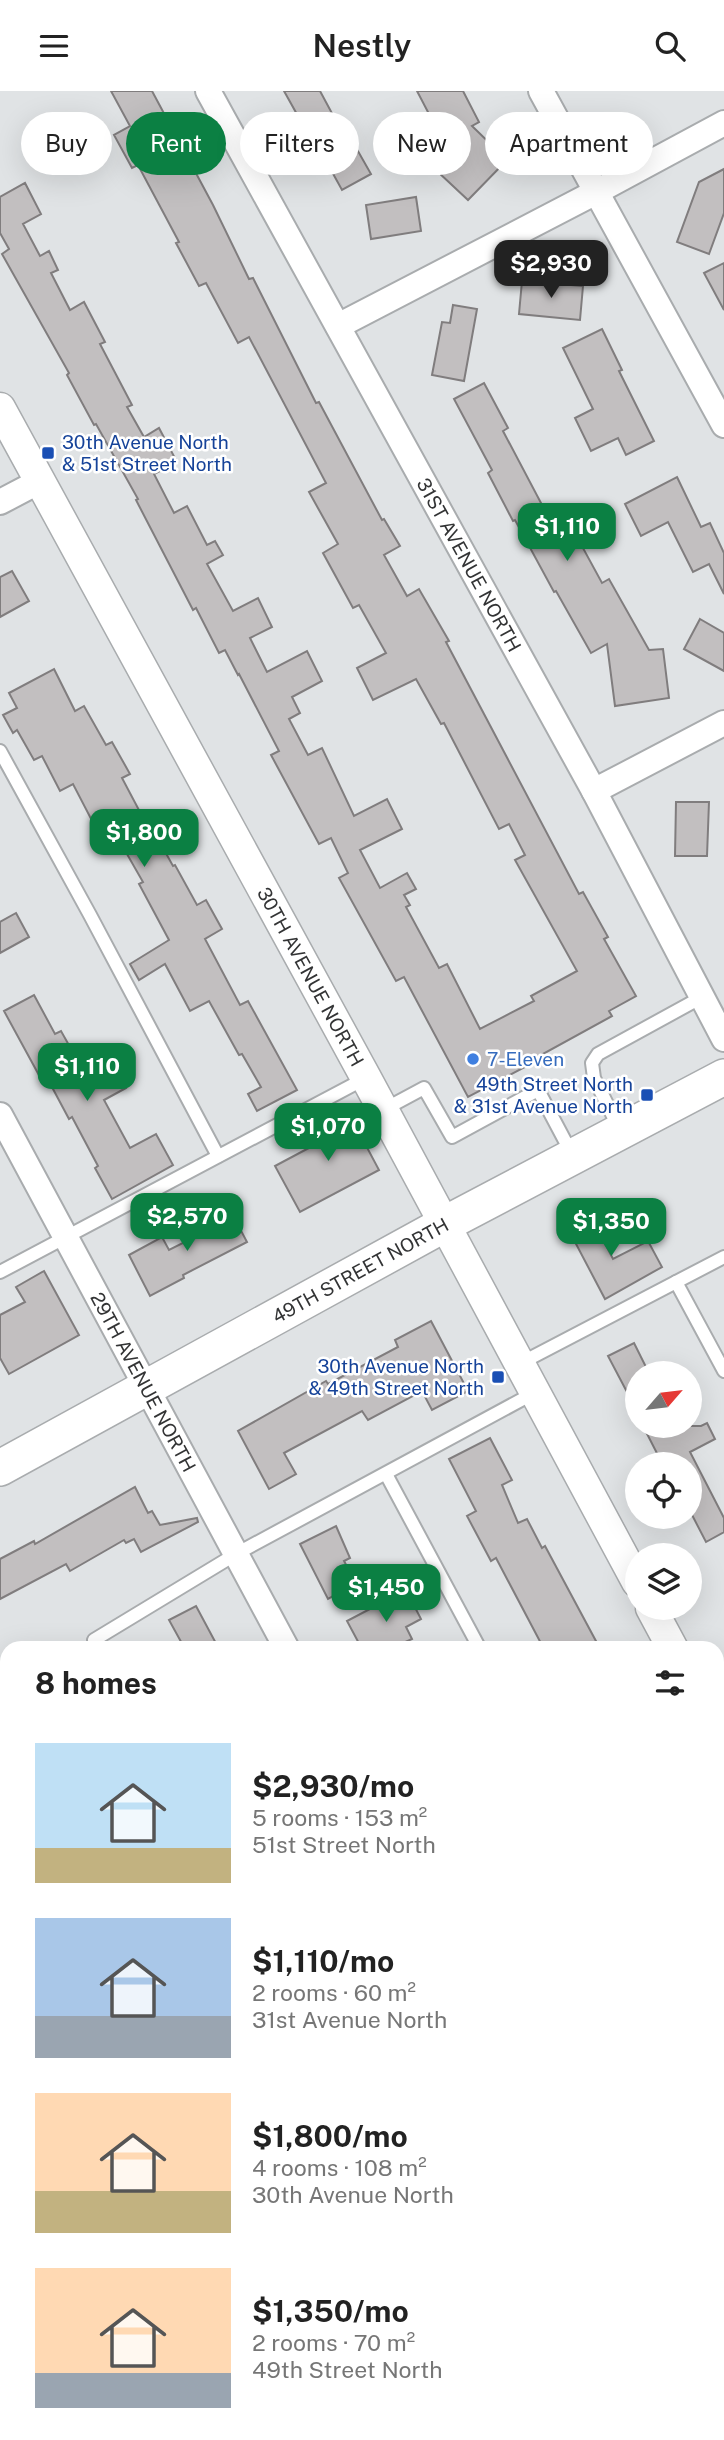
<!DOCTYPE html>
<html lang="en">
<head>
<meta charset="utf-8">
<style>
	body { margin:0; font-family:"Public Sans",sans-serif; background:#f6f6f6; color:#222; height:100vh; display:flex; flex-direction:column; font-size:26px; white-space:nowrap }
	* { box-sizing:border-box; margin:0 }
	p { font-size:23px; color:#767676 }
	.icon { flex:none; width:38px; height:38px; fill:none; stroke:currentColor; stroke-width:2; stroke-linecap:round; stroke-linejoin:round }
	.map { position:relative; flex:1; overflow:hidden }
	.panel { position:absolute; left:0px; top:1550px; width:724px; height:800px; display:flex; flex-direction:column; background:#fff; border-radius:21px 21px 0 0; box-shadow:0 7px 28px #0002 }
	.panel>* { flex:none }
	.guide { position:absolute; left:21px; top:21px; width:682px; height:63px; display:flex; gap:14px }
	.needle { width:46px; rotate:62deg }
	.buttons { position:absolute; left:625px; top:1270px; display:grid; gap:14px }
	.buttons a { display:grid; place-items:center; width:77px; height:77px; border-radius:50%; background:#fff; box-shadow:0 7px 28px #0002; font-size:35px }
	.price { position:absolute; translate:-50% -60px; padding:0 16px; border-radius:14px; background:#0b8043; color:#fff; font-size:23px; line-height:46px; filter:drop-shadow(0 2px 4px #0008) }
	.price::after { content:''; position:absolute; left:50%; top:42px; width:21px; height:16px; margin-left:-10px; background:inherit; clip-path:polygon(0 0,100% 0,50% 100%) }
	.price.on { background:#222; color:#fff }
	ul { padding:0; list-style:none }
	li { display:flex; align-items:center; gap:21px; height:175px; padding:0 35px }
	li span { display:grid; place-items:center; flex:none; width:196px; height:140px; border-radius:0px; color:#555 }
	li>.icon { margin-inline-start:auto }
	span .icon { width:84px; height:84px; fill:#fffc; stroke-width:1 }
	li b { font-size:30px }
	h2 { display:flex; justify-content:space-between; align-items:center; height:84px; padding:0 35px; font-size:30px }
	.chip { padding:0 24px; border-radius:32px; background:#fff; box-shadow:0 7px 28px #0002; font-size:24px; line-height:63px }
	.chip.on { background:#0b8043; color:#fff }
	header { display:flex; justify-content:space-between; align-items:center; height:91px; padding:0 35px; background:#fff; font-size:32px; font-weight:600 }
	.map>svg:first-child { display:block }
	.building { fill:#c2bfc0; stroke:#807d7e; stroke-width:2 }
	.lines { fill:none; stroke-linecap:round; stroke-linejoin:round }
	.service-casing { stroke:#a9acae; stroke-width:16 }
	.minor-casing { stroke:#a9acae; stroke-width:28 }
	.tertiary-casing { stroke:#a9acae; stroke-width:33 }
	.secondary-casing { stroke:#a9acae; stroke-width:38 }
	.service { stroke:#fff; stroke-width:12 }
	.minor { stroke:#fff; stroke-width:24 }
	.tertiary { stroke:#fff; stroke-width:30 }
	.secondary { stroke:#fff; stroke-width:35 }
	.transit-dot { fill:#1a4fb4; stroke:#fff; stroke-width:2.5 }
	.shop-dot { fill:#3f7fe0; stroke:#fff; stroke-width:2.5 }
	.labels { text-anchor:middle; stroke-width:5; stroke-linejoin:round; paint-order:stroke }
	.transit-label { font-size:19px; fill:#164399; stroke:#fff; text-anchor:end }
	.street-label { font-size:19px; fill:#333435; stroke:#fff }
	.shop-label { font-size:19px; fill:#366cbe; stroke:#fff; text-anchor:start }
</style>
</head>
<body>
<header><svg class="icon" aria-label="menu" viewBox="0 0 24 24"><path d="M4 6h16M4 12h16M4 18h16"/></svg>Nestly<svg class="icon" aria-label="search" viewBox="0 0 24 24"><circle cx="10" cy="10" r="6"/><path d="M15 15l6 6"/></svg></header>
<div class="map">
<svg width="724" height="2349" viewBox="0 0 724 2349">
	<rect width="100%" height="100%" fill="#e0e3e5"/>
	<!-- building -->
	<g class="building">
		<path d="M 111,0 L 152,0 L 213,114 L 249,188 L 253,187 L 316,312 L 319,311 L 382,429 L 384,428 L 400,455 L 384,464 L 407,505 L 419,498 L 449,550 L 446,551 L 579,803 L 583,801 L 608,846 L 604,848 L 636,905 L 609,920 L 612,925 L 541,964 L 542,967 L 468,1006 L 404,886 L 396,890 L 339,787 L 348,782 L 331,747 L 319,753 L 271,664 L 279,660 L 239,583 L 238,584 L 225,559 L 219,562 L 196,517 L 193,519 L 136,409 L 138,408 L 96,333 L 94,334 L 67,284 L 69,282 L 2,163 L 9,158 L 0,142 L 0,106 L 25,92 L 41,123 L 23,133 L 40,165 L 49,160 L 58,179 L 51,182 L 70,219 L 84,211 L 105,251 L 100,253 L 132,314 L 127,316 L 144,346 L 159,337 L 177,371 L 154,383 L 174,422 L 187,415 L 207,454 L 215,450 L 223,464 L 207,473 L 233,520 L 258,507 L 272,536 L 250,547 L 267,581 L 307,560 L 322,590 L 292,606 L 300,622 L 289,628 L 308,664 L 322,657 L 354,725 L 387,708 L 402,738 L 360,759 L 380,797 L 407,782 L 416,798 L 404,804 L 410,814 L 406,816 L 439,877 L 447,873 L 480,938 L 534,910 L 531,905 L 577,880 L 515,769 L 525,764 L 509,733 L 499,738 L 444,632 L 441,633 L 416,588 L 373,609 L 357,577 L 386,562 L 359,514 L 353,517 L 323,462 L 338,453 L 309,401 L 326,392 L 249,246 L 238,252 L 206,192 L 199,195 L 176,152 L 179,151 L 138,74 L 132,77 L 114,44 L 130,35 Z"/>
		<path d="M 284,0 L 320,0 L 342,41 L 346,39 L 371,83 L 342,99 L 310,41 L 308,43 Z"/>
		<path d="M 417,0 L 463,0 L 479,31 L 472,35 L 507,69 L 468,109 L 438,81 L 452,67 Z"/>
		<path d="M 724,78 L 724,122 L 709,163 L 677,151 L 699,91 Z"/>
		<path d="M 416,106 L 421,140 L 371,148 L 366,114 Z"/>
		<path d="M 724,172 L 724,219 L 704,182 Z"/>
		<path d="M 522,190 L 583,195 L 580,229 L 519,223 Z"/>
		<path d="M 453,214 L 477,218 L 464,290 L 432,284 L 442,231 L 450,232 Z"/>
		<path d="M 602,238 L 622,279 L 619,280 L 654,350 L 626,364 L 618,347 L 591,360 L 575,327 L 593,318 L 563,257 Z"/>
		<path d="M 484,292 L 508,337 L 503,340 L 551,431 L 565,424 L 602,492 L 609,488 L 649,559 L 663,558 L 669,607 L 615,615 L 607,553 L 591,562 L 556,500 L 554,501 L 515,429 L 513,430 L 488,382 L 492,379 L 454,308 Z"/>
		<path d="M 677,386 L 701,436 L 710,432 L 724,462 L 724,503 L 709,473 L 693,481 L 668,431 L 641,445 L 625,413 Z"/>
		<path d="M 12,480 L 29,510 L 0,526 L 0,486 Z"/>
		<path d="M 700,528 L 724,542 L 724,580 L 684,558 Z"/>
		<path d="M 54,578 L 75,620 L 84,615 L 106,654 L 112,651 L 130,683 L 122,687 L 150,740 L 153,739 L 173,775 L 175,774 L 197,814 L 206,809 L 222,838 L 205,848 L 240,914 L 248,910 L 297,999 L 257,1020 L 248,1003 L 261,996 L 242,963 L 239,964 L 209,910 L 190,920 L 165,873 L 139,889 L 130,873 L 169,849 L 139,793 L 143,791 L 115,742 L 102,749 L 73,693 L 60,700 L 42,665 L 34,669 L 17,639 L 13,642 L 3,624 L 17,617 L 9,602 Z"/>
		<path d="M 676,711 L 709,711 L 707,765 L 675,765 Z"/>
		<path d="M 16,822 L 29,846 L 0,862 L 0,831 Z"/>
		<path d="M 34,904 L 55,943 L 61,940 L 84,981 L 95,975 L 103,990 L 118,982 L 126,997 L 104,1009 L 130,1057 L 156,1043 L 173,1074 L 112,1108 L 95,1077 L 98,1075 L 72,1026 L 69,1028 L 45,983 L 40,986 L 4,920 Z"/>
		<path d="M 346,1017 L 379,1079 L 300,1121 L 275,1075 L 322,1050 L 314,1034 Z"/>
		<path d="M 227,1113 L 247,1151 L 183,1184 L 184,1187 L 150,1205 L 129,1164 L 162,1146 L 169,1159 L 217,1135 L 210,1122 Z"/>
		<path d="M 588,1120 L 613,1168 L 648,1150 L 662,1176 L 605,1208 L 565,1132 Z"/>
		<path d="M 44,1180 L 79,1244 L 9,1283 L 0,1267 L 0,1224 L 25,1211 L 16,1196 Z"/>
		<path d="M 431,1230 L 468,1300 L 432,1319 L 422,1300 L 368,1329 L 362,1320 L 284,1362 L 296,1383 L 269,1398 L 238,1340 L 326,1290 L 328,1293 L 398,1256 L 395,1249 Z"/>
		<path d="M 634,1252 L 648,1280 L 637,1283 L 637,1320 L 608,1265 Z"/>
		<path d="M 707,1332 L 715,1348 L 690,1361 L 724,1427 L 724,1441 L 706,1451 L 690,1420 L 690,1374 L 663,1374 L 643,1335 L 701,1335 Z"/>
		<path d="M 490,1347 L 512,1389 L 502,1394 L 518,1432 L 527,1428 L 542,1457 L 545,1455 L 597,1552 L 587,1558 L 544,1558 L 496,1467 L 491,1470 L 467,1425 L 476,1420 L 449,1368 Z"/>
		<path d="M 135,1396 L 148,1422 L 152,1420 L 160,1434 L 197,1427 L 198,1431 L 141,1461 L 134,1448 L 126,1452 L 124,1449 L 70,1480 L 66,1473 L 0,1508 L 0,1468 L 34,1450 L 35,1453 Z"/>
		<path d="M 336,1435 L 350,1467 L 344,1470 L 349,1479 L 341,1483 L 348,1497 L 328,1508 L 300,1453 Z"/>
		<path d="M 406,1499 L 421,1528 L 406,1536 L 412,1548 L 403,1552 L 406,1558 L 362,1558 L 347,1530 Z"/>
		<path d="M 196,1515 L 219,1558 L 185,1558 L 169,1529 Z"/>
	</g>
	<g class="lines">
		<!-- service casing -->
		<g class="service-casing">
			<g id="service">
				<path d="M 0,660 L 90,824 L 218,1065"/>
				<path d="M 383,1019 L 424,997 L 452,1046 L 538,999 L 573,1065"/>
				<path d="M 620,1039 L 594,987 L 592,972 L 598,963 L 702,906"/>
				<path d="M 0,1181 L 366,987"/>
				<path d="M 676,1191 L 724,1280"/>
				<path d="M 519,1273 L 724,1166"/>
				<path d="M 386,1383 L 480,1558"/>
				<path d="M 99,1558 L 94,1549 L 236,1463 L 534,1302"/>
				<path d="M 718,2000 L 724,2012"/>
				<path d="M 521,2343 L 524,2349"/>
			</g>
		</g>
		<!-- minor casing -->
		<g class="minor-casing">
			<g id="minor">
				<path id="s1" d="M 208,0 L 594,700 L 724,948"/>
				<path d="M 541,0 L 724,334"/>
				<path d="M 338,235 L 596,101 L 724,32"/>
				<path d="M 0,411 L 40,390"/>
				<path d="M 594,700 L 724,632"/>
				<path id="s2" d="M 0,1024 L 287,1558"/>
				<path d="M 0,1713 L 7,1725"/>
				<path d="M 718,1755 L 724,1751"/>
				<path d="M 0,2161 L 7,2157"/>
				<path d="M 331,2343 L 334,2349"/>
				<path d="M 711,2343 L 714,2349"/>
			</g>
		</g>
		<!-- tertiary casing -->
		<g class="tertiary-casing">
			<g id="tertiary">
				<path id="s3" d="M 0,317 L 366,987 L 637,1491"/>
				<path d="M 651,1517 L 673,1558"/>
				<path d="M 718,1640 L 724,1652"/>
			</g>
		</g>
		<!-- secondary casing -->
		<g class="secondary-casing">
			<g id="secondary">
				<path id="s4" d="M 0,1377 L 443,1134 L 724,986"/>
			</g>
		</g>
		<!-- service -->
		<use href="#service" class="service"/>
		<!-- minor -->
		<use href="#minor" class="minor"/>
		<!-- tertiary -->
		<use href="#tertiary" class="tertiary"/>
		<!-- secondary -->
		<use href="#secondary" class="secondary"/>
	</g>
	<!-- markers -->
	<g class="transit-dot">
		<rect x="41" y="355" width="14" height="14" rx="3.5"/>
		<rect x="640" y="997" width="14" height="14" rx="3.5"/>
		<rect x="491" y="1279" width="14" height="14" rx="3.5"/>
	</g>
	<circle class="shop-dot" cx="473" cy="968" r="7"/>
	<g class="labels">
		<!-- transit labels -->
		<g class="transit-label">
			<text x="62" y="358" text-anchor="start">30th Avenue North<tspan x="62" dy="22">&amp; 51st Street North</tspan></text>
			<text x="633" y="1000">49th Street North<tspan x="633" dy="22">&amp; 31st Avenue North</tspan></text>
			<text x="484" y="1282">30th Avenue North<tspan x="484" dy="22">&amp; 49th Street North</tspan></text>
		</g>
		<!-- street labels -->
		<g class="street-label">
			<text dy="7" stroke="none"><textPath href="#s1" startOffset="541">31ST AVENUE NORTH</textPath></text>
			<text dy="7" stroke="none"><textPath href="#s3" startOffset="648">30TH AVENUE NORTH</textPath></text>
			<text dy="7" stroke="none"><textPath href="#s4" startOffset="411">49TH STREET NORTH</textPath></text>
			<text dy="7" stroke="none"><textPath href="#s2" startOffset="303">29TH AVENUE NORTH</textPath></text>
		</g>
		<!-- shop labels -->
		<g class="shop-label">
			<text x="487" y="975">7-Eleven</text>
		</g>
	</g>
</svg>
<div class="buttons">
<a><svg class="needle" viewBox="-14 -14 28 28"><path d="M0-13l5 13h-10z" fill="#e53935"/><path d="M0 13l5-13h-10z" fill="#767676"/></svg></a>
<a><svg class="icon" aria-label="locate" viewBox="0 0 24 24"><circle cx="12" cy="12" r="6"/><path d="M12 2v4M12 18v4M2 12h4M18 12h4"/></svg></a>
<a><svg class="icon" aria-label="layers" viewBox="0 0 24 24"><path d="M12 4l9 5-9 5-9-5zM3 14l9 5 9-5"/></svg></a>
</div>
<b class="price on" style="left:551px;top:209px">$2,930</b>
<b class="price" style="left:567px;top:472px">$1,110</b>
<b class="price" style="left:144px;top:778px">$1,800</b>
<b class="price" style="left:87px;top:1012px">$1,110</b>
<b class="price" style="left:328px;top:1072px">$1,070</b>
<b class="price" style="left:187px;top:1162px">$2,570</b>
<b class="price" style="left:611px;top:1167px">$1,350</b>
<b class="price" style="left:386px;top:1533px">$1,450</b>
<div class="guide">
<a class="chip">Buy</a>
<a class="chip on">Rent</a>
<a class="chip">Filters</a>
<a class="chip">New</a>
<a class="chip">Apartment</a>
</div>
<section class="panel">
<h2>8 homes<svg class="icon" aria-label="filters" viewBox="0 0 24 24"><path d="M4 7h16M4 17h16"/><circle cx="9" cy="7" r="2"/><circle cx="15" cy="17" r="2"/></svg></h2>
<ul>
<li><span style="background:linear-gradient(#bfe0f5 75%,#c2b280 0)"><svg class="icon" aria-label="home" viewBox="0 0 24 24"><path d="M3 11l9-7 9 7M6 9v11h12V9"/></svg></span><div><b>$2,930/mo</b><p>5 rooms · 153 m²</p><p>51st Street North</p></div></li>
<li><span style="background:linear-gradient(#a9c7e8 70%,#9aa5b1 0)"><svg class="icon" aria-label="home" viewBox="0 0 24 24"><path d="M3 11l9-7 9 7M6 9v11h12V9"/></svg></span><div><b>$1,110/mo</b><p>2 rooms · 60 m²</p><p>31st Avenue North</p></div></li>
<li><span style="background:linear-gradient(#ffd9b3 70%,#c2b280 0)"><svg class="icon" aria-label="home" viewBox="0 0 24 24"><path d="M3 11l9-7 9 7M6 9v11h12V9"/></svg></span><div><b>$1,800/mo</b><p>4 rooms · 108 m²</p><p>30th Avenue North</p></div></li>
<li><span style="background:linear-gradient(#ffd9b3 75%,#9aa5b1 0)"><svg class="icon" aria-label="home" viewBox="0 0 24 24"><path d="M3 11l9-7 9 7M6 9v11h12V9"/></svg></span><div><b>$1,350/mo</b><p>2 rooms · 70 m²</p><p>49th Street North</p></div></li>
</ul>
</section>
</div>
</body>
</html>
